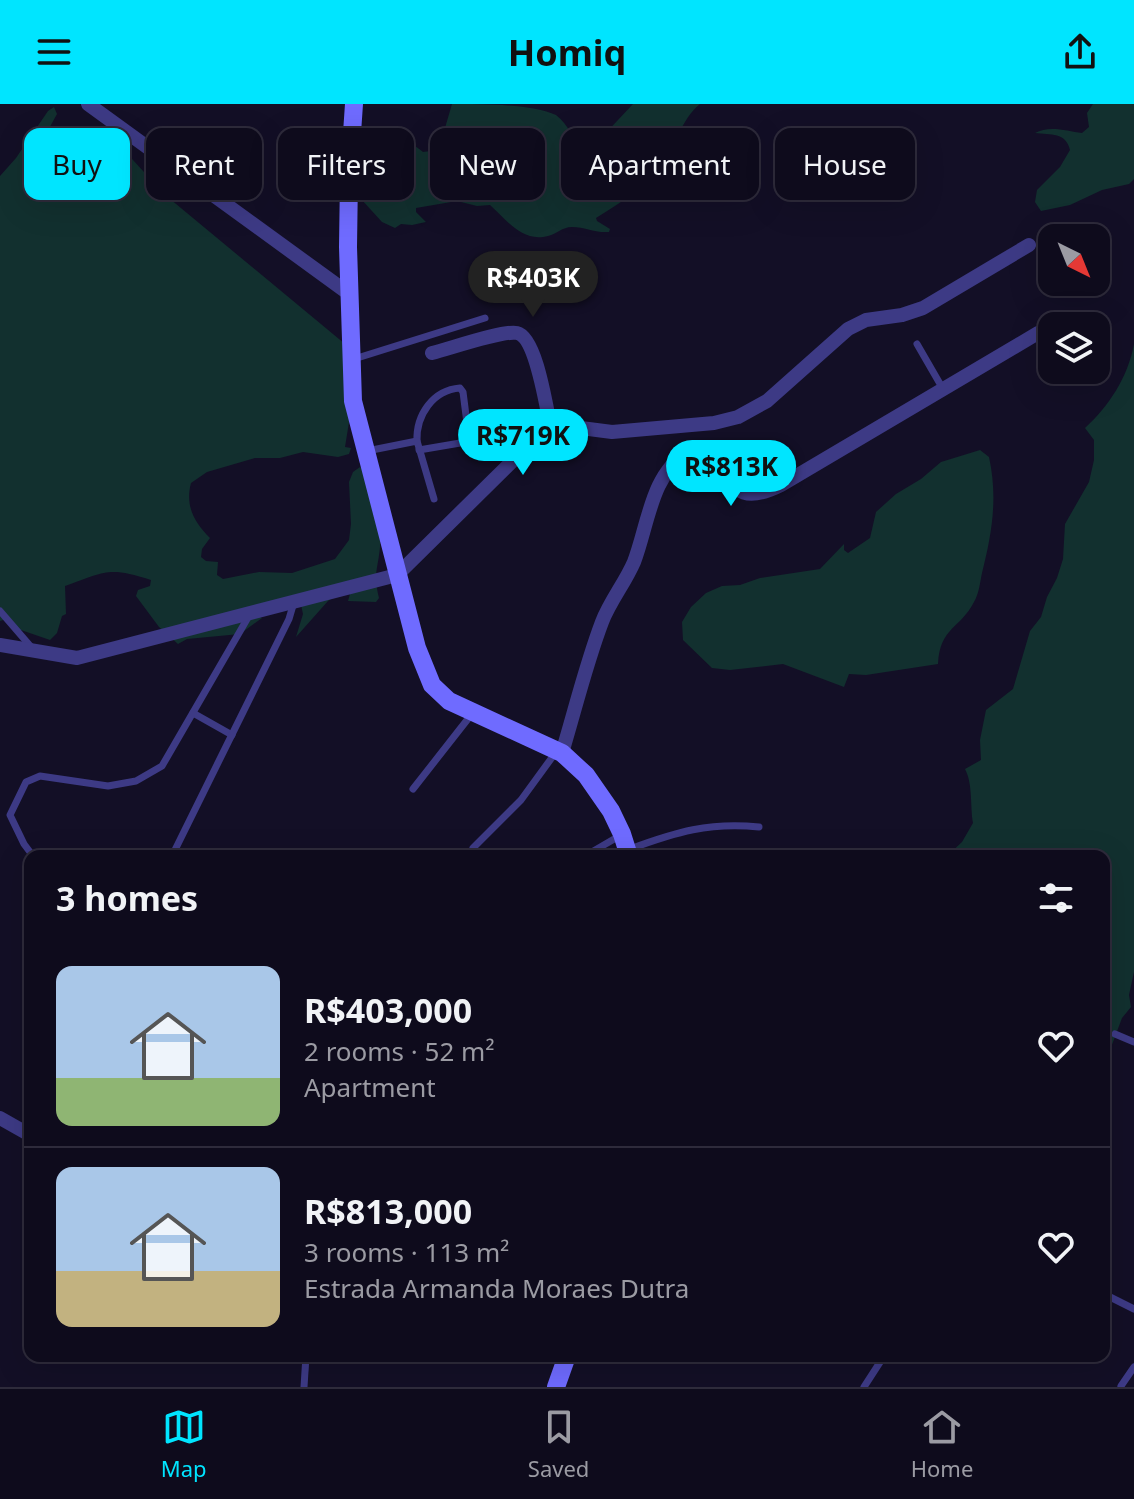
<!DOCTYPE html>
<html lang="en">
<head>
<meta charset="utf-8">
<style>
	body { margin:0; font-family:"Noto Sans",sans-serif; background:#171425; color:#f1f3f6; height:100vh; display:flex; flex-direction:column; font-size:30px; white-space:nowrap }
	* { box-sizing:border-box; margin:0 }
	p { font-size:26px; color:#9b9ba3 }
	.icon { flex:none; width:44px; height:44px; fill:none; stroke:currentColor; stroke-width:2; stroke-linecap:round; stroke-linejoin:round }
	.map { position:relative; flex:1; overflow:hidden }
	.details { position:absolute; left:24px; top:746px; width:1086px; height:512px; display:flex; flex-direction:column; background:#0e0b1c; border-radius:16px; box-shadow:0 8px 32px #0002,0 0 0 2px #2e2b3b }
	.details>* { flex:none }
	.top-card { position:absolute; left:24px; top:24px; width:1086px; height:72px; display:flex; gap:16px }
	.needle { width:52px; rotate:137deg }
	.tools { position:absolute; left:1038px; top:120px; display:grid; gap:16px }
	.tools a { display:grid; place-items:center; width:72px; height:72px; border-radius:16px; background:#0e0b1c; box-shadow:0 8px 32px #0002,0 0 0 2px #2e2b3b; font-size:40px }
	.price { position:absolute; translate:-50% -68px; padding:0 18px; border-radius:28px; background:#00e5ff; color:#111; font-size:26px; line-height:52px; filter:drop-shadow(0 2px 4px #0008) }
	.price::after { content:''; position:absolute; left:50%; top:48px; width:24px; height:18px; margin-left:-12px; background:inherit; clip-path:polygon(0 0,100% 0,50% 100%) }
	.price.current { background:#222; color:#fff }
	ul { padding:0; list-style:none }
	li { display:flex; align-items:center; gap:24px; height:200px; padding:0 32px }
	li+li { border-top:2px solid #2e2b3b }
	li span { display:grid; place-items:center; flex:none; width:224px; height:160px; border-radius:16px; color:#555 }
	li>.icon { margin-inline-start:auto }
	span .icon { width:96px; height:96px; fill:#fffc; stroke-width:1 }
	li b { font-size:34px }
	h2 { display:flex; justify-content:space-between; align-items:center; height:96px; padding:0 32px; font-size:34px }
	.tag { padding:0 28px; border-radius:16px; background:#0e0b1c; box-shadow:0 8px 32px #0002,0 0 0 2px #2e2b3b; font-size:28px; line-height:72px }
	.tag.current { background:#00e5ff; color:#111 }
	header { display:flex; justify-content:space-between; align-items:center; height:104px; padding:0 32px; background:#00e5ff; color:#111; font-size:36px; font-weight:700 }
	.tab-bar { display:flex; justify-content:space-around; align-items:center; height:112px; border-top:2px solid #2e2b3b; background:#0e0b1c; font-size:22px; color:#9b9ba3 }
	.tab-bar a { display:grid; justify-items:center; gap:4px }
	.tab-bar .current { color:#00e5ff }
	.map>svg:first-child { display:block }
	.green { fill:#12302f }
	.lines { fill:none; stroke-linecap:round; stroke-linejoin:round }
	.lane { stroke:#3d3a85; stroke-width:7 }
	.street { stroke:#3d3a85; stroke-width:14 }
	.secondary { stroke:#6f6bff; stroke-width:18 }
</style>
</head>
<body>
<header><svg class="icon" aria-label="menu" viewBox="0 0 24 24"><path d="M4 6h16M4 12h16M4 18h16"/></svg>Homiq<svg class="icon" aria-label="share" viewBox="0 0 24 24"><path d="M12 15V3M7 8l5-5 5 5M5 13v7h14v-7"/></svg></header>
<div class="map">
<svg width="1134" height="1283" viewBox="0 0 1134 1283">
	<rect width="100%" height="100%" fill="#130f26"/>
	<!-- green -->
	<g class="green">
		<path d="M 452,0 C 482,0 533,0 556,11 C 569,21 574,38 587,49 L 633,0 L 700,0 C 681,15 675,44 660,64 C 644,85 618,100 596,114 L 597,117 L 610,125 L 609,128 C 594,129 585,123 572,123 C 562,123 557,130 548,132 C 522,139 507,116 490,101 L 477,102 L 457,97 L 416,104 L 416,108 L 426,118 L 412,121 L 401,120 L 395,124 L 382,118 L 361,95 L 362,88 L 386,40 C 399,30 411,39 423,48 L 431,47 L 445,24 Z"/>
		<path d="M 1093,0 L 1134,0 L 1134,75 L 1129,80 L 1102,86 L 1070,101 L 1041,107 L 1035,98 L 1037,86 L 1060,63 L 1070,46 C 1066,28 1051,31 1035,29 C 1049,21 1067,27 1082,29 L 1089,23 L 1087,9 Z"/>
		<path d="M 54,3 L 57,10 L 34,52 L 31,75 L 64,41 L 71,42 L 78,58 L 89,62 L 98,58 L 112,33 L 164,90 L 345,240 L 350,312 L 345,343 L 351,344 L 349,350 L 338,353 L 303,348 L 280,354 L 255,354 L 207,368 L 191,379 C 185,402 194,418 210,434 L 202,445 L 201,453 L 206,457 L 218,458 L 217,471 L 223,475 L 259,468 L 292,469 L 335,455 L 349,436 L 351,420 L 349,378 L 353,368 L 360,363 L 364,366 C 372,390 381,417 380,443 C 378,465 373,469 379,494 L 376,498 L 348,497 L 350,490 L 335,492 L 328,497 L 296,533 L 303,510 L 301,501 L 247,507 L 262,514 L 240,530 L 187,535 L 178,540 L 159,523 L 136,492 L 138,486 L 150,482 L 151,476 C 108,462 105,468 65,482 L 66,510 L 62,512 L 57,529 L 50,536 L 18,525 L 7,515 L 0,517 L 0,72 L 16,54 L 48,7 Z"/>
		<path d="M 1134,240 L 1134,868 L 1129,891 L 1131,903 L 1122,914 L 1104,962 L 1104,752 L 947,752 L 962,738 L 973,719 C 970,702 973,680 965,665 L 981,656 L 980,636 L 986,606 L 1013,585 L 1030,527 L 1041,513 L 1047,493 L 1057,474 L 1063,455 L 1065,420 L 1089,378 L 1094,356 L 1094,336 L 1085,324 C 1109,302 1128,273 1134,240 Z"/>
		<path d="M 980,346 L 989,353 C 998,394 992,429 982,469 C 980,478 979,490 974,498 C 960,525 940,523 938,560 L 866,571 L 849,570 L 844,583 L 783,560 L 730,566 L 712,564 L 683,536 L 682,518 L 691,503 L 706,489 L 722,482 L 740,481 L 760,474 L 820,465 L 844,440 L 844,446 L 848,449 L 870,434 L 876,408 L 896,390 L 921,375 L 941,358 Z"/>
	</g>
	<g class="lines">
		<!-- lane -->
		<g class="lane">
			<path d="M 917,240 L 943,285"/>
			<path d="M 354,255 L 485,214"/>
			<path d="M 417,337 C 416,311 433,286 460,284 L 463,288 L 469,335 L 466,338 L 419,346"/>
			<path d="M 367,347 L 417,337 L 434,395"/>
			<path d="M 0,507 L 32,544"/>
			<path d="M 193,609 L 232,631"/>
			<path d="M 413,685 L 471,611"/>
			<path d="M 473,744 L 521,696 L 556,648"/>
			<path d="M 630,745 C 676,728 709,718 759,723"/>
			<path d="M 33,752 L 24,740 L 10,711 L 26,678 L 40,672 L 108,682 L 136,677 L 162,662 L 250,510"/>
			<path d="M 172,752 L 289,515 L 294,498"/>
			<path d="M 585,752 L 621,731"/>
			<path d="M 1115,930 L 1134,938"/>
			<path d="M 1104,1190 L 1134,1205"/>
			<path d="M 1121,1282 L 1134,1263"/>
			<path d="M 304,1283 L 306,1252"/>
			<path d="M 864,1283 L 884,1252"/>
		</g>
		<!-- street -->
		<g class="street">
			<path d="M 88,0 L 348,189"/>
			<path d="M 432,249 C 449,245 503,226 517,229 C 536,233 546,302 550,320"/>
			<path d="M 0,541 L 77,554 L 397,471 L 550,320 L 612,328 L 714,319 L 738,313 L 767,297 L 848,225 L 866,216 L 902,211 L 923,204 L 1029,141"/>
			<path d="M 562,649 C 575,606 586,560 602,518 C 610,497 625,479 634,458 C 648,422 651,370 687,349 C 736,351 719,412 781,381 L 1038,229"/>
			<path d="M 0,1014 L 30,1031"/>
		</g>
		<!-- secondary -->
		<g class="secondary">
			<path d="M 354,0 L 349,73 L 348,143 L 353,297 L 417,544 L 432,581 L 449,597 L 562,649 L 586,671 L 611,707 L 622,730 L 629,752"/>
			<path d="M 556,1283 L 567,1252"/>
		</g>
	</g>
</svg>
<div class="tools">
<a><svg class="needle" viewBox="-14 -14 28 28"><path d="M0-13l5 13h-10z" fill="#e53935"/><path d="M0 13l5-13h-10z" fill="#9b9ba3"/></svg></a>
<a><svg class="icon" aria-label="layers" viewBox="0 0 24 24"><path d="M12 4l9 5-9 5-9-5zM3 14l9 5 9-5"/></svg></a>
</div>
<b class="price current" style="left:533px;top:215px">R$403K</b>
<b class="price" style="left:523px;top:373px">R$719K</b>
<b class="price" style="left:731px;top:404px">R$813K</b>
<div class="top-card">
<a class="tag current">Buy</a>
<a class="tag">Rent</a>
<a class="tag">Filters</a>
<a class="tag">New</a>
<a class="tag">Apartment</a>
<a class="tag">House</a>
</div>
<section class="details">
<h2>3 homes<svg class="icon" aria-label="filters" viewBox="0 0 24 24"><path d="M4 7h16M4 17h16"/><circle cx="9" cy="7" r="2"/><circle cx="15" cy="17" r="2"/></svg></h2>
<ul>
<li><span style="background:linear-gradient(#a9c7e8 70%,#8fb573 0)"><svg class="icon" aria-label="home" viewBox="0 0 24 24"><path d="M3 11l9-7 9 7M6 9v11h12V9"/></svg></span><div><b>R$403,000</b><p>2 rooms · 52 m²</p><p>Apartment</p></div><svg class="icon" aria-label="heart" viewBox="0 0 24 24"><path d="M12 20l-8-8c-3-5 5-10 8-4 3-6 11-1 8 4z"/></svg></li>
<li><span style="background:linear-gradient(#a9c7e8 65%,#c2b280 0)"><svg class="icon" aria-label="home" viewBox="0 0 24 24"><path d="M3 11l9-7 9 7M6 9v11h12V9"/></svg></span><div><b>R$813,000</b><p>3 rooms · 113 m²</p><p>Estrada Armanda Moraes Dutra</p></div><svg class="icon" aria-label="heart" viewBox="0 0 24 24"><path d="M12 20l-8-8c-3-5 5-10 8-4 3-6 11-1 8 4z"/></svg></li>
</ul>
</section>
</div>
<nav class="tab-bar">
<a class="current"><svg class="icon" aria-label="map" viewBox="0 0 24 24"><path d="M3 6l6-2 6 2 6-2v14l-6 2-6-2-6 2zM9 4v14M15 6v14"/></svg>Map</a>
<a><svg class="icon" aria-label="saved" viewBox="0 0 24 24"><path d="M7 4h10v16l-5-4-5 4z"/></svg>Saved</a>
<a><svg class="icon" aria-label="home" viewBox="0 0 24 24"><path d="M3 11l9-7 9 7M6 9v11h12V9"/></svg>Home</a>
</nav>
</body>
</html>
